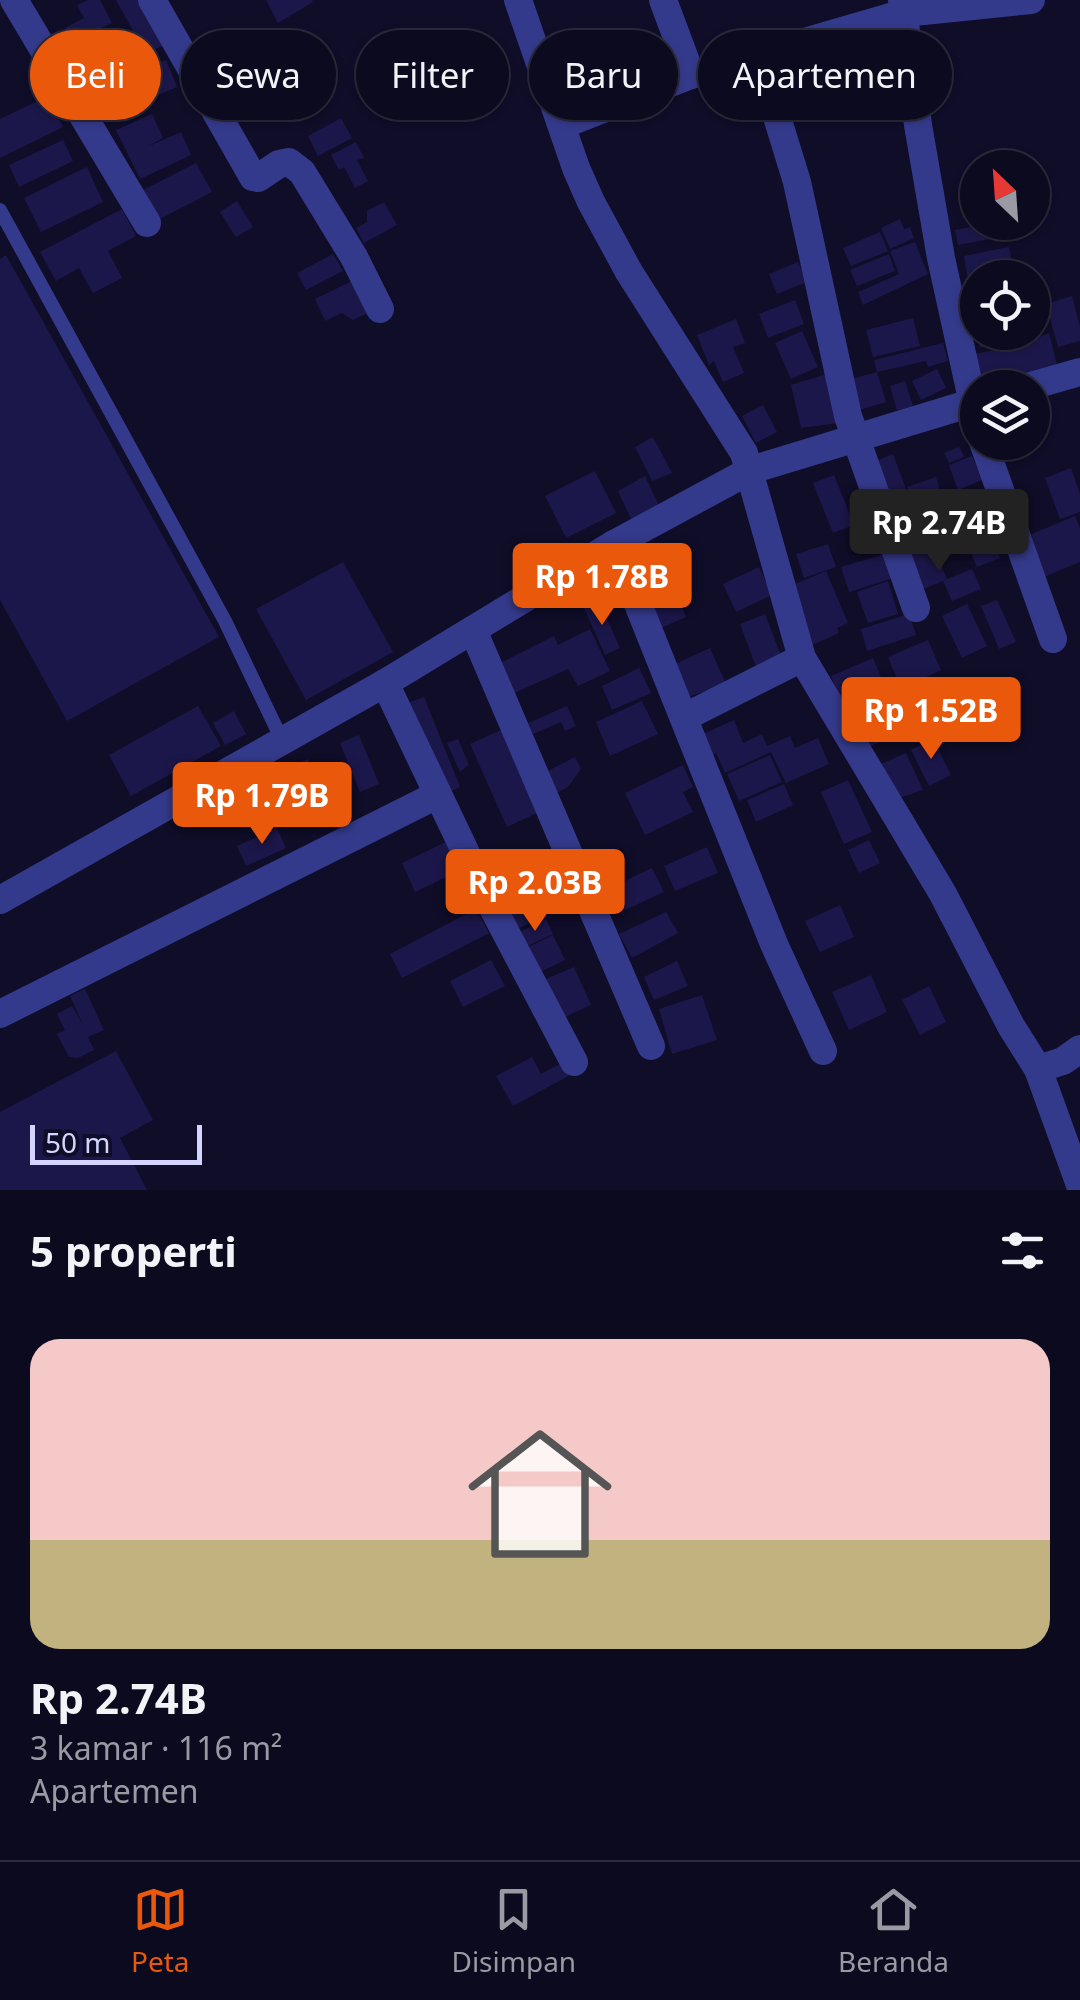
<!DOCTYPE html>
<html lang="id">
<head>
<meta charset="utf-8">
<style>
	body { margin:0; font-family:"Noto Sans",sans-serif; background:#141327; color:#f1f3f6; height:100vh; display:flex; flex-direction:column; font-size:38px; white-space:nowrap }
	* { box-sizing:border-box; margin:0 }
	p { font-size:32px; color:#9a9aa4 }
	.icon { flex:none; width:55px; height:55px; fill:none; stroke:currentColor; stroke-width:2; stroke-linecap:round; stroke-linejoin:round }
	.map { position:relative; height:1190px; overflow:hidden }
	.side { display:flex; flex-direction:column; background:#0b0a1e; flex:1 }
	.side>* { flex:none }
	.banner { position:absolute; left:30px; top:30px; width:1020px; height:90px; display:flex; gap:20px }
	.needle { width:65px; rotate:335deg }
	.fabs { position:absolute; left:960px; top:150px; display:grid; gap:20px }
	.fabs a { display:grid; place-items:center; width:90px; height:90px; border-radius:50%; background:#0b0a1e; box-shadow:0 2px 8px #0004,0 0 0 2px #2b2b3c; font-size:50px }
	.scale { position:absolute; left:30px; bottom:25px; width:172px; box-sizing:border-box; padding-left:10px; border:5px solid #d4d4ff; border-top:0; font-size:28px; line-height:35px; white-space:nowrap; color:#d4d4ff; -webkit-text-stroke:8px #0f0d28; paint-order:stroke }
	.price { position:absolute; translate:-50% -85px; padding:0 22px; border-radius:10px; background:#ea580c; color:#fff; font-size:32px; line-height:65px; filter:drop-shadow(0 2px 5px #0008) }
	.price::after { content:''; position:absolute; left:50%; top:60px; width:30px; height:22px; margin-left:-15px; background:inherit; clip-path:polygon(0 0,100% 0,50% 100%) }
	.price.selected { background:#222; color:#fff }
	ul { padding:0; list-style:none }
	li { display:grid; align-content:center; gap:20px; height:530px; padding:0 30px }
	li span { display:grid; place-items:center; height:310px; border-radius:30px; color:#555 }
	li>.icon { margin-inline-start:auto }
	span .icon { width:180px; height:180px; fill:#fffc; stroke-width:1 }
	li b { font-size:42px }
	h2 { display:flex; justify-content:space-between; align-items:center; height:120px; padding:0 30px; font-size:42px }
	.pill { padding:0 35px; border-radius:45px; background:#0b0a1e; box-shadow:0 2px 8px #0004,0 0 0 2px #2b2b3c; font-size:35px; line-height:90px }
	.pill.selected { background:#ea580c; color:#fff }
	.tab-bar { display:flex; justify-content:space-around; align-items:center; height:140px; border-top:2px solid #2b2b3c; background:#0b0a1e; font-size:28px; color:#9a9aa4 }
	.tab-bar a { display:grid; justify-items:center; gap:5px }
	.tab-bar .selected { color:#ea580c }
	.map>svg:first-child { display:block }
	.building { fill:#1c174a }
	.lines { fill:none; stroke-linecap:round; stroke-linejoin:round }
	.lane { stroke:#343a8b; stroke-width:14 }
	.street { stroke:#343a8b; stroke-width:28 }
</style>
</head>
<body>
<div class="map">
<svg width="1080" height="1190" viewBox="0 0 1080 1190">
	<rect width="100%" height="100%" fill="#0f0d28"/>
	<!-- building -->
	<g class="building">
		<path d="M 88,0 L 100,0 L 112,23 L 91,33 L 105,56 L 75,73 L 60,47 L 73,40 L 65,28 L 84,18 L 77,5 Z"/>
		<path d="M 116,0 L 139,0 L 164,45 L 146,54 Z"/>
		<path d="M 266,0 L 312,0 L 313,2 L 278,23 Z"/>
		<path d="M 139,47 L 148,68 L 166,60 L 177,87 L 139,103 L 117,87 L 106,61 Z"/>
		<path d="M 103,80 L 113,99 L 123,94 L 130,109 L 98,125 L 81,91 Z"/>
		<path d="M 48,96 L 63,127 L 0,158 L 0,119 Z"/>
		<path d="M 152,114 L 163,138 L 147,147 L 181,132 L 191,155 L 140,179 L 116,130 Z"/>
		<path d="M 341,118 L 352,138 L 318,156 L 308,136 Z"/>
		<path d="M 63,140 L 73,161 L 19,187 L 9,165 Z"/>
		<path d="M 356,142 L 364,158 L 357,160 L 368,181 L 355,188 L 344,167 L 339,170 L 331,155 Z"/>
		<path d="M 196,163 L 212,192 L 158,220 L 143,190 Z"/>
		<path d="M 87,167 L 103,202 L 41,232 L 24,198 Z"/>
		<path d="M 237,201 L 253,227 L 236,237 L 220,212 Z"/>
		<path d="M 384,202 L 397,225 L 364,243 L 356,228 L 367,222 L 367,211 Z"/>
		<path d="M 122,209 L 136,236 L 108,251 L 122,278 L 93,293 L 79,268 L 56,281 L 40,252 Z"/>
		<path d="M 900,219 L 904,229 L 910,227 L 914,238 L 890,249 L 881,228 Z"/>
		<path d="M 997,222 L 1000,237 L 958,245 L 955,230 Z"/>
		<path d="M 880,232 L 888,251 L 851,266 L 843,248 Z"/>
		<path d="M 915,242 L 928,274 L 863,305 L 858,292 L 899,274 L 890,251 Z"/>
		<path d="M 1009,247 L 1015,278 L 978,278 L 978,289 L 970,290 L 964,256 Z"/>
		<path d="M 333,254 L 343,271 L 306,290 L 297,273 Z"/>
		<path d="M 889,254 L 895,271 L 857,286 L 850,270 Z"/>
		<path d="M 6,255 L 219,637 L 67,721 L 0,600 L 0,259 Z"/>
		<path d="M 798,262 L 807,282 L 777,294 L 769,274 Z"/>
		<path d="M 352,281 L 368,313 L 353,320 L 342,313 L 325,321 L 315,299 Z"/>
		<path d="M 978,293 L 978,321 L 975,321 L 971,294 Z"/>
		<path d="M 1072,296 L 1080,327 L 1080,341 L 1058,347 L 1046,304 Z"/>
		<path d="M 795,300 L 804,324 L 768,338 L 759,314 Z"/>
		<path d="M 913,318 L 920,346 L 873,357 L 866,330 Z"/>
		<path d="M 736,319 L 745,343 L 733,347 L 744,373 L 723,382 L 714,361 L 709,365 L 697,335 Z"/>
		<path d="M 802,331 L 818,367 L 791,379 L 775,343 Z"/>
		<path d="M 978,332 L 1021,332 L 1022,340 L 980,348 Z"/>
		<path d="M 1049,333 L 1057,365 L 1024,377 L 977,386 L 970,355 L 1018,345 Z"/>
		<path d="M 943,343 L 948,361 L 928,367 L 926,361 L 877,372 L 886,402 L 853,412 L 844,381 L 877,372 L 874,360 Z"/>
		<path d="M 937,369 L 946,388 L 921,400 L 912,381 Z"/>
		<path d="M 830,373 L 839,423 L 801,428 L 791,385 Z"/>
		<path d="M 905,381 L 913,406 L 897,411 L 890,386 Z"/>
		<path d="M 763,405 L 777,432 L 756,443 L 742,416 Z"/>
		<path d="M 653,437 L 672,473 L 652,481 L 635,447 Z"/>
		<path d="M 959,447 L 964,457 L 949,463 L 944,453 Z"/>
		<path d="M 893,454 L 909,497 L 884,506 L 868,464 Z"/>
		<path d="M 972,456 L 982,480 L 958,490 L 949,465 Z"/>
		<path d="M 1071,468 L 1080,494 L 1080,512 L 1060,519 L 1045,478 Z"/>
		<path d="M 595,471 L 616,513 L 566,538 L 545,496 Z"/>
		<path d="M 834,475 L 854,525 L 833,533 L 813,483 Z"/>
		<path d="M 645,476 L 660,508 L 632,521 L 618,491 Z"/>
		<path d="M 936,477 L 946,514 L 917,524 L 907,487 Z"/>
		<path d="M 1075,516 L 1080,528 L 1080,562 L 1039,579 L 1022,538 Z"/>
		<path d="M 986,522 L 1000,558 L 977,567 L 962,531 Z"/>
		<path d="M 828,544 L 836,567 L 804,578 L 796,554 Z"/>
		<path d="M 932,544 L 947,579 L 972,569 L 981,589 L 952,601 L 943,581 L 918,591 L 903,557 Z"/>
		<path d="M 888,553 L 896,577 L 849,592 L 841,567 Z"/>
		<path d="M 343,562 L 393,652 L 306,700 L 256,609 Z"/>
		<path d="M 759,567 L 772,595 L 736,612 L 723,584 Z"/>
		<path d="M 826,571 L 848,623 L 837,628 L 839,633 L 808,647 L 790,586 Z"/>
		<path d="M 668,574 L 686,617 L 652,632 L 633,589 Z"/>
		<path d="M 888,581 L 898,614 L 868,623 L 857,592 Z"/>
		<path d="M 997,600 L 1016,642 L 999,649 L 981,606 Z"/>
		<path d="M 599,601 L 620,648 L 605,655 L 584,608 Z"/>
		<path d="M 967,604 L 987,646 L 962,658 L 942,616 Z"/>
		<path d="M 765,614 L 782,658 L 756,667 L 740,624 Z"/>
		<path d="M 909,614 L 916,635 L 867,651 L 861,629 Z"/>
		<path d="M 590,629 L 610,671 L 578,686 L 568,669 L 512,694 L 498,664 L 554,636 L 558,645 Z"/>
		<path d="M 928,640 L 941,670 L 901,689 L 888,657 Z"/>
		<path d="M 710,648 L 726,684 L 688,697 L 673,665 Z"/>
		<path d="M 873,658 L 888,694 L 846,712 L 831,676 Z"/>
		<path d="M 639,668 L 651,693 L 612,710 L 602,686 Z"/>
		<path d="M 987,677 L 1000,708 L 974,719 L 961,688 Z"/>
		<path d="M 952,682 L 967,714 L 928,734 L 913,701 Z"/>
		<path d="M 424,697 L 460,787 L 443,795 L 407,703 Z"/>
		<path d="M 642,701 L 658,734 L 610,756 L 596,722 Z"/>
		<path d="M 198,706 L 221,746 L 131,796 L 109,755 Z"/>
		<path d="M 567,706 L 576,726 L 565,731 L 561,722 L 533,734 L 528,723 Z"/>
		<path d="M 902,710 L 910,728 L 862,750 L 854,732 Z"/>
		<path d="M 234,711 L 246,734 L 225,745 L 213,723 Z"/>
		<path d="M 734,720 L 743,743 L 762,734 L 767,746 L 790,736 L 795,748 L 818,738 L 829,764 L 786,783 L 771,752 L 725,773 L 716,753 L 704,759 L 694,738 Z"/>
		<path d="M 503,729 L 539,812 L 507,827 L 470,744 Z"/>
		<path d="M 359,735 L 379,784 L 360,792 L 340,743 Z"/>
		<path d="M 458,739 L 469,765 L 460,772 L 447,743 Z"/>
		<path d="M 933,739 L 951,775 L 929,786 L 911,750 Z"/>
		<path d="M 906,753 L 923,790 L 896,799 L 879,765 Z"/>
		<path d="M 770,755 L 782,782 L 739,801 L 727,774 Z"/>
		<path d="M 575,757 L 581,769 L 568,787 L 553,795 L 542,774 Z"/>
		<path d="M 308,759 L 312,768 L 294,776 L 298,786 L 288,790 L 279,772 Z"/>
		<path d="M 683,765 L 693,787 L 683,792 L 693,812 L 645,835 L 625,793 Z"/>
		<path d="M 848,780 L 872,832 L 844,844 L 821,792 Z"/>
		<path d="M 784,784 L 793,805 L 756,822 L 747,800 Z"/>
		<path d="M 277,788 L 287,811 L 255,824 L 245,801 Z"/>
		<path d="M 277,828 L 286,848 L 246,866 L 237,846 Z"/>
		<path d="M 869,840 L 880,863 L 859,873 L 848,850 Z"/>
		<path d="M 448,841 L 461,870 L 415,892 L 402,863 Z"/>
		<path d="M 707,847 L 718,873 L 675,891 L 664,866 Z"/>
		<path d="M 652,868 L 664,892 L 623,911 L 612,887 Z"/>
		<path d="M 533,894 L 544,916 L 517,929 L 506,907 Z"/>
		<path d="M 840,905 L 854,937 L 820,952 L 805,921 Z"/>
		<path d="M 476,909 L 489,933 L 402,978 L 390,954 Z"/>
		<path d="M 666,912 L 678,933 L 632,958 L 619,934 Z"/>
		<path d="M 546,919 L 553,934 L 523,948 L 516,934 Z"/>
		<path d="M 553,935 L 565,960 L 536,974 L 524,949 Z"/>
		<path d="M 491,960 L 505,986 L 463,1007 L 450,981 Z"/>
		<path d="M 677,961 L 688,986 L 654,1000 L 644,977 Z"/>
		<path d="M 574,967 L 591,1005 L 556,1021 L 539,982 Z"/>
		<path d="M 871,975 L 887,1012 L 849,1030 L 832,992 Z"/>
		<path d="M 929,986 L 946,1022 L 920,1035 L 902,1000 Z"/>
		<path d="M 85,989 L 104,1030 L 88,1037 L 94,1050 L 78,1058 L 69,1057 L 57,1034 L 65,1030 L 57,1014 L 72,1006 L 83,1025 L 70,996 Z"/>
		<path d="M 702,995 L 717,1040 L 672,1054 L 659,1009 Z"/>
		<path d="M 116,1051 L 153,1120 L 120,1138 L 147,1190 L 0,1190 L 0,1112 Z"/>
		<path d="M 532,1057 L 541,1074 L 567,1060 L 574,1073 L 513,1106 L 496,1076 Z"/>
	</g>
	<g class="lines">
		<!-- lane -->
		<path class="lane" d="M 0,210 L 225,621 L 282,740"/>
		<!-- street -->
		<g class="street">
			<path d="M 14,0 L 147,223"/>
			<path d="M 152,0 L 253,177 L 258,178 L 279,164 L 289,162 L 302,172 L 354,257 L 380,309"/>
			<path d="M 518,0 L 576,168 L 591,202 L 629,272 L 744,453 L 802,658 L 943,894 L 1011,1026 L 1038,1069 L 1080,1185"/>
			<path d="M 663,0 L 691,75 L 904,13 L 1031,0"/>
			<path d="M 902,0 L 918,125 L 941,258 L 978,426"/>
			<path d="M 758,55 L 797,182 L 848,416 L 916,608"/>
			<path d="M 562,125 L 691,75"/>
			<path d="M 1024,388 L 1080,372"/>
			<path d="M 983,442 L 1053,639"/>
			<path d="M 891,541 L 1001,500"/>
			<path d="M 614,544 L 774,944 L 823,1051"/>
			<path d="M 473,630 L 651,1046"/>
			<path d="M 385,683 L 485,893 L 574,1062"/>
			<path d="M 685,717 L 802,658"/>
			<path d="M 0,900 L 385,683 L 614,544 L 751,470 L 978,401"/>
			<path d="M 0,1014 L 437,795"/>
			<path d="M 1038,1069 L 1063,1061 L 1080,1049"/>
		</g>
	</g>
</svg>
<div class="fabs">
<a><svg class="needle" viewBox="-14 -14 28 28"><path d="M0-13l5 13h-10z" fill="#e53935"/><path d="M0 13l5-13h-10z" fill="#9a9aa4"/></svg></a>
<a><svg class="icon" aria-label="locate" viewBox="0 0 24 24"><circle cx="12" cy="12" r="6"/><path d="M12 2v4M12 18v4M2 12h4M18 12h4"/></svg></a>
<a><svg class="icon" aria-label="layers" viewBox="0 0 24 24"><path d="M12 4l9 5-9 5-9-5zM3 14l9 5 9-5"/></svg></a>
</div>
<div class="scale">50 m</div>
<b class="price selected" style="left:939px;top:574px">Rp 2.74B</b>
<b class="price" style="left:602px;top:628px">Rp 1.78B</b>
<b class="price" style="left:931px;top:762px">Rp 1.52B</b>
<b class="price" style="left:262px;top:847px">Rp 1.79B</b>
<b class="price" style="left:535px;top:934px">Rp 2.03B</b>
<div class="banner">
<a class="pill selected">Beli</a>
<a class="pill">Sewa</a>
<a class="pill">Filter</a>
<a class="pill">Baru</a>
<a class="pill">Apartemen</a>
</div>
</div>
<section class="side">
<h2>5 properti<svg class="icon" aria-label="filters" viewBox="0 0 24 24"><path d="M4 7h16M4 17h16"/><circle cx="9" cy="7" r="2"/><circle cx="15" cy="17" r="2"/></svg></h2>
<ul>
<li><span style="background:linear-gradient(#f6c9c9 65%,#c2b280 0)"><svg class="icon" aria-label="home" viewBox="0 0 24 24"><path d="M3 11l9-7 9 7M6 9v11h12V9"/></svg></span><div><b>Rp 2.74B</b><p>3 kamar · 116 m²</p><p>Apartemen</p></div></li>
</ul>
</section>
<nav class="tab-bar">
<a class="selected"><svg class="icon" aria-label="map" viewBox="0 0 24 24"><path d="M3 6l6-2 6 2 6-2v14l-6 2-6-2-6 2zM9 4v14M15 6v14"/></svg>Peta</a>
<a><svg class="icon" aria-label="saved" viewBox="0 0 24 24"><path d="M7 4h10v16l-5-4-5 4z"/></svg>Disimpan</a>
<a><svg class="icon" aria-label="home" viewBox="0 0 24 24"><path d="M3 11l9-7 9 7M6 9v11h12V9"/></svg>Beranda</a>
</nav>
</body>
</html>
